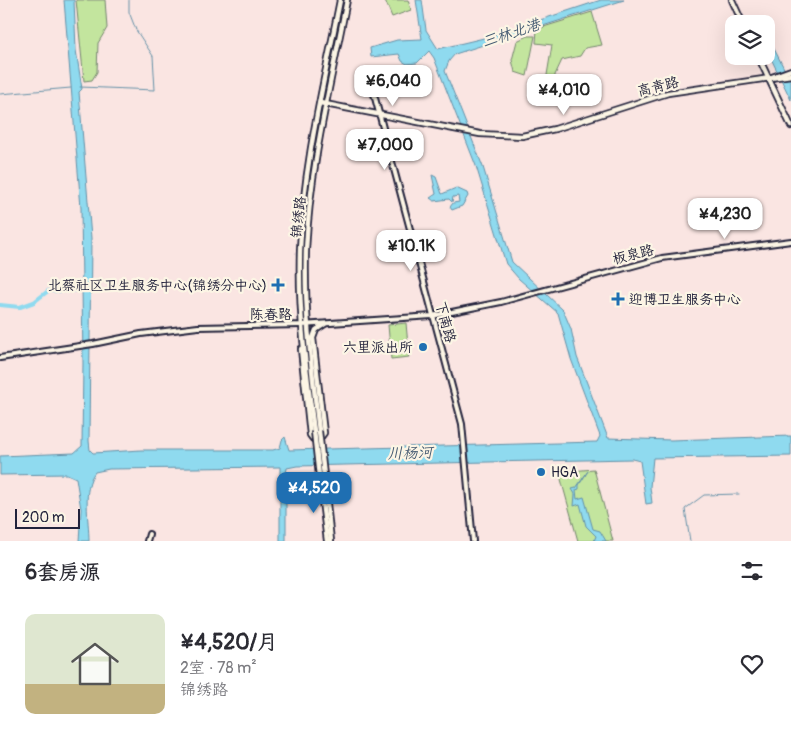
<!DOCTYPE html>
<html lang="zh">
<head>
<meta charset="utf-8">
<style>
	body { margin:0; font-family:Pangolin,"LXGW WenKai TC",sans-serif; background:#f7f7f7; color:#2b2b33; height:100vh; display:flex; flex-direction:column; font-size:19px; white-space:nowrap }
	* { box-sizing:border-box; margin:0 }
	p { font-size:16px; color:#7c7c81 }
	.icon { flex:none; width:28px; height:28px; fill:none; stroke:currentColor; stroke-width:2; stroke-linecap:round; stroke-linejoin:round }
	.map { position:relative; height:541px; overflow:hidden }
	.side { display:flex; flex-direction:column; background:#fff; flex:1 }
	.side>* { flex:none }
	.controls { position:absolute; left:725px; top:15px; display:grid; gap:10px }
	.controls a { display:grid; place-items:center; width:50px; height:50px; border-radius:10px; background:#fff; box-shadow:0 5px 20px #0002; font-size:25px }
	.scale { position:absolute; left:15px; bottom:12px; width:65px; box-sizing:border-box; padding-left:5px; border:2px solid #22223b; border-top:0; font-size:14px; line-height:18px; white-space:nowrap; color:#22223b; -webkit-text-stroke:4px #fcf5e5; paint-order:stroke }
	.price { position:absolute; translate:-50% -42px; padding:0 11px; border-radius:10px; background:#fff; color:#222; font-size:16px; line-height:32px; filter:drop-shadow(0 1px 2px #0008) }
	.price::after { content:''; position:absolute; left:50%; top:30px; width:15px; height:11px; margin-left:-8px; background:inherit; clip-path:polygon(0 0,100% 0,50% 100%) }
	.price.current { background:#1f6fb2; color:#fff }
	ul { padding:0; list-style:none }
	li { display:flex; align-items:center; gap:15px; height:125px; padding:0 25px }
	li+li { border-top:1px solid #e1e1e2 }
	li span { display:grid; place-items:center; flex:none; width:140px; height:100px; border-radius:10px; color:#555 }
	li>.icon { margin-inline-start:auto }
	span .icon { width:60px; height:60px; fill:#fffc; stroke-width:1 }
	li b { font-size:21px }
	h2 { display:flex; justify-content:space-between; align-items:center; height:60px; padding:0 25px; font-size:21px }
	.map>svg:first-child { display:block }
	.green { fill:#c3e59e; stroke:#72846c }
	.water { fill:#8fdaef; stroke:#6390a7 }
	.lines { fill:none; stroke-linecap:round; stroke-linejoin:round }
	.stream { stroke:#6390a7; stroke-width:1 }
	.river { stroke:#8fdaef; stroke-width:4 }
	.tertiary-casing { stroke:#22223b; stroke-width:8 }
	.secondary-casing { stroke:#22223b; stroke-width:8 }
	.tertiary { stroke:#fcf5e5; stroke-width:4 }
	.secondary { stroke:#fcf5e5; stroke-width:4.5 }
	.secondary-bridge-casing { stroke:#22223b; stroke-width:8; stroke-linecap:butt }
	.secondary-bridge { stroke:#fcf5e5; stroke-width:4.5 }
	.poi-dot { fill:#1f6fb2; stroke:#fcf5e5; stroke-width:2 }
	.labels { text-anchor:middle; stroke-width:4.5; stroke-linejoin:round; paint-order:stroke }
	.street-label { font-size:14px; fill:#22223b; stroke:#fcf5e5 }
	.poi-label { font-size:14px; fill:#22223b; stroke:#fcf5e5; text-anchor:end }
	.water-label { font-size:15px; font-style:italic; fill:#435971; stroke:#fcf5e5 }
</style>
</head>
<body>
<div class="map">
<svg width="791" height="541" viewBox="0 0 791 541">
	<rect width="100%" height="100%" fill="#fae5e2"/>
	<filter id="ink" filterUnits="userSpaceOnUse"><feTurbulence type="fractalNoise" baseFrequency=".02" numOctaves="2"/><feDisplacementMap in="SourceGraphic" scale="10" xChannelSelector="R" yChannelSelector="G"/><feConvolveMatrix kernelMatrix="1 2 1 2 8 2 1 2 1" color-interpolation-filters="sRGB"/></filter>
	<g filter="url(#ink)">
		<!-- green -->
		<g class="green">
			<path d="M 76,0 L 105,0 L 107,28 L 98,43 L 97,72 L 92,80 L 84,81 Z"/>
			<path d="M 385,0 L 408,0 L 411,10 L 392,17 Z"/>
			<path d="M 592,12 L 602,45 L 585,48 L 580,56 L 562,60 L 555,75 L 555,85 L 551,87 L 547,75 L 552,45 L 536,43 L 537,29 Z"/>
			<path d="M 527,36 L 535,36 L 527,76 L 515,72 L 512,60 L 517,41 Z"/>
			<path d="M 406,323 L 409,357 L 391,359 L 388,325 Z"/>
			<path d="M 594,469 L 613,541 L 578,541 L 559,472 Z"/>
		</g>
		<!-- water -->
		<g class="water">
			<path d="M 64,0 L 74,0 L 76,50 L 82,89 L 79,92 L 91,238 L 89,441 L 90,450 L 93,453 L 141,450 L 273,450 L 280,448 L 282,440 L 285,437 L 289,450 L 597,442 L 600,436 L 571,359 L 558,313 L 519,279 L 506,264 L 476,166 L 434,58 L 429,51 L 417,63 L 407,64 L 402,61 L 399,54 L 371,57 L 370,48 L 397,40 L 422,39 L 416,0 L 422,0 L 426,30 L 438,49 L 488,37 L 601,0 L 624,0 L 455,54 L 449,61 L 445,71 L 483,167 L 512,262 L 563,310 L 571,329 L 577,357 L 608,438 L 671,440 L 791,436 L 791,456 L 653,458 L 650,487 L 652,503 L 646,504 L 640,461 L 632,459 L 297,466 L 287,468 L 286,474 L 286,541 L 280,541 L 280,467 L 109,469 L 95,472 C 82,489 89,520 89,541 L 79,541 L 81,509 L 76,478 L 67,474 L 0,475 L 0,456 L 74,453 L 82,446 L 83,363 L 81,208 Z"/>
			<path d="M 766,33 L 791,82 L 791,100 L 766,48 Z"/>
			<path d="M 432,175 L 436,177 L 442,194 L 456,188 L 467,193 L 468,196 L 462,206 L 452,210 L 450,207 L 453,203 L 459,202 L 458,196 L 453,197 L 452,202 L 449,199 L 434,201 L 430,198 L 436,194 Z"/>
			<path d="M 588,471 L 579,485 L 579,489 L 576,490 L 577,499 L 584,497 L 593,529 L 600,531 L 606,541 L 594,541 L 596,536 L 586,526 L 580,504 L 574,506 L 575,494 L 572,489 L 576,488 Z"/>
		</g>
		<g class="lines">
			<!-- stream -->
			<g class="stream">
				<path d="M 80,87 L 155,90 L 153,56 L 136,30 L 129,12 L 129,0"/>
				<path d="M 0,94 L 71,88"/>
				<path d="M 690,541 L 685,509 L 704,495 L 739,494"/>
			</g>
			<!-- river -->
			<path class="river" d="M 0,305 L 20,307 L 34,302 L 48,291 L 86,290"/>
			<!-- tertiary casing -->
			<g class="tertiary-casing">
				<g id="tertiary">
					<path d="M 371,83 L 462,424 L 473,541"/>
					<path d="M 0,358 L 93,344 L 141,334 L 198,327 L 302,325 L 432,316 L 501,302 L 662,258 L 791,241"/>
					<path d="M 147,541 L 149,534"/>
				</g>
			</g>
			<!-- secondary casing -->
			<g class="secondary-casing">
				<g id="secondary">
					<path d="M 732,0 L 743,24"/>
					<path d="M 758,56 L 791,126"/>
					<path d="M 769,78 L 791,70"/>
					<path d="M 320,103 L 480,134 L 522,136 L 555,129 L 668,93 L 791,75"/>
					<path d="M 301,349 L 310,435 L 313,439 L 319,440 L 324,433 L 313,338 L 316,330 L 325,324"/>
					<path d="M 314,431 C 306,371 298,311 300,250 C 303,166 324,82 340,0"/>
					<path d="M 319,431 C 312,371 304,311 306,250 C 310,166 331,82 347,0"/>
					<path d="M 325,484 L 331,541"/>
					<path d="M 320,485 L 327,541"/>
				</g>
			</g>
			<!-- tertiary -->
			<use href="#tertiary" class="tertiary"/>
			<!-- secondary -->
			<use href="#secondary" class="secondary"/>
			<!-- secondary-bridge casing -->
			<g class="secondary-bridge-casing">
				<g id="secondary-bridge">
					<path d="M 314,431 L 320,485"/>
					<path d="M 319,431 L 325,484"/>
				</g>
			</g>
			<!-- secondary-bridge -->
			<use href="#secondary-bridge" class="secondary-bridge"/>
		</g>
	</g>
	<!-- markers -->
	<g class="poi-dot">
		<path d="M275.5 277.5h5v5h5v5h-5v5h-5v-5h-5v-5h5z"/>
		<path d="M615.5 291.5h5v5h5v5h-5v5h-5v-5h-5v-5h5z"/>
		<circle cx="423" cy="347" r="5"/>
		<circle cx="541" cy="472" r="5"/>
	</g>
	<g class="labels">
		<!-- street labels -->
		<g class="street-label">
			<text transform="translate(658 86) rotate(-14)" y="5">高青路</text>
			<text transform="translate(298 217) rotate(-84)" y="5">锦绣路</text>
			<text transform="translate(633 254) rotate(-14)" y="5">板泉路</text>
			<text x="271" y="319">陈春路</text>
			<text transform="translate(446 322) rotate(75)" y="5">下南路</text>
		</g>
		<!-- poi labels -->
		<g class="poi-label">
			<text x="267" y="290">北蔡社区卫生服务中心(锦绣分中心)</text>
			<text x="629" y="304" text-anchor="start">迎博卫生服务中心</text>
			<text x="413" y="352">六里派出所</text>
			<text x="551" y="477" text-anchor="start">HGA</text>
		</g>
		<!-- water labels -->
		<g class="water-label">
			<text transform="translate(511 33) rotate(-18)" y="5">三林北港</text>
			<text transform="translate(410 453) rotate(-2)" y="5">川杨河</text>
		</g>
	</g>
</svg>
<div class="controls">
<a><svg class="icon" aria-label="layers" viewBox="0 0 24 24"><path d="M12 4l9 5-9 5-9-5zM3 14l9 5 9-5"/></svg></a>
</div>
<div class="scale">200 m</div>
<b class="price" style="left:393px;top:107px">¥6,040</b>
<b class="price" style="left:564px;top:116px">¥4,010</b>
<b class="price" style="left:385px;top:171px">¥7,000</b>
<b class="price" style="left:725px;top:240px">¥4,230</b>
<b class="price" style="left:411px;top:272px">¥10.1K</b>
<b class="price current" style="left:314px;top:514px">¥4,520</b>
</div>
<section class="side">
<h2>6套房源<svg class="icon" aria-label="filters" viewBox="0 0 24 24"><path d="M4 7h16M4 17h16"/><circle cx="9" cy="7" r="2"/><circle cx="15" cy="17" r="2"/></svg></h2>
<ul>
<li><span style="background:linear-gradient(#dfe7d0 70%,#c2b280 0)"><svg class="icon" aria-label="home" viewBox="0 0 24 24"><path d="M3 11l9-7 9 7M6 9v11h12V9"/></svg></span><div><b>¥4,520/月</b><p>2室 · 78 m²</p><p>锦绣路</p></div><svg class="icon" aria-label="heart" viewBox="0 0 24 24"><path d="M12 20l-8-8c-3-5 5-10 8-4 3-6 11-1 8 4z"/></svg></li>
</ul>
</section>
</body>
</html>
